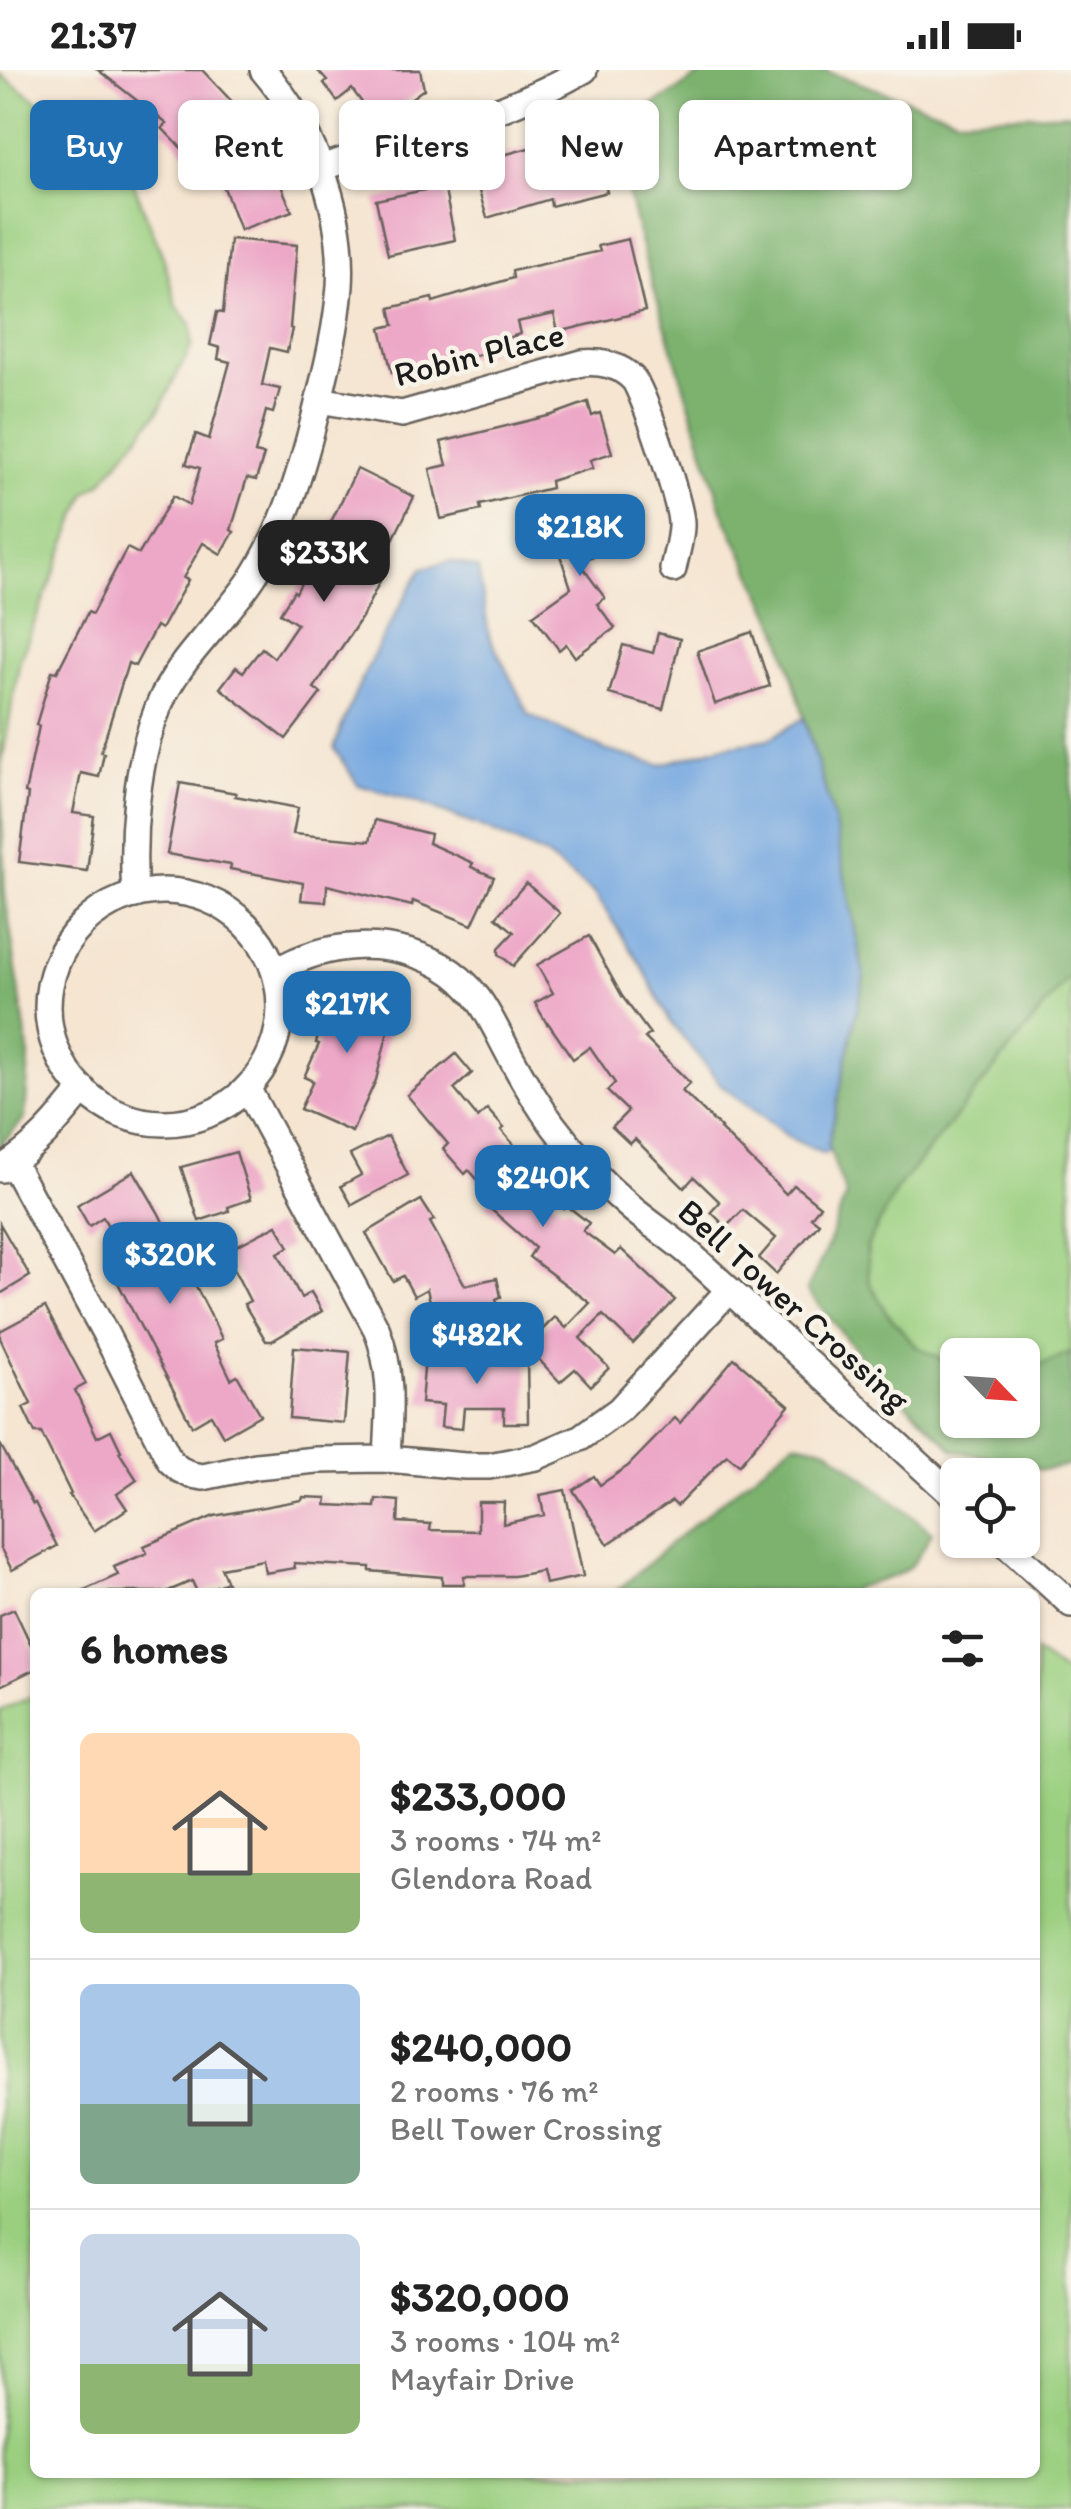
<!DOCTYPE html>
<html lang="en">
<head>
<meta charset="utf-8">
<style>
	body { margin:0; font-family:Itim,sans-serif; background:#f6f6f6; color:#222; height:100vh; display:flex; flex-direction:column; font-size:38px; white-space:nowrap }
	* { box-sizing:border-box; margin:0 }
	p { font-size:32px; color:#767676 }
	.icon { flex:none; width:55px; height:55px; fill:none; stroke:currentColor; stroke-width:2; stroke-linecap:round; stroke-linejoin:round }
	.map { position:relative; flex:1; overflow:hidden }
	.sheet { position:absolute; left:30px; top:1518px; width:1010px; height:890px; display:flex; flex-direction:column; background:#fff; border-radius:15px; box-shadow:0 2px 8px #0004 }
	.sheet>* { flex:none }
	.hud { position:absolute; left:30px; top:30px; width:1012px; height:90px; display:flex; gap:20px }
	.needle { width:65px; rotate:115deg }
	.controls { position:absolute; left:940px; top:1268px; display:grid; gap:20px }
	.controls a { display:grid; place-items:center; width:100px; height:100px; border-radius:15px; background:#fff; box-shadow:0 2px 8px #0004; font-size:50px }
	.price { position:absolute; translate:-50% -85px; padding:0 22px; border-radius:20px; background:#1f6fb2; color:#fff; font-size:32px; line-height:65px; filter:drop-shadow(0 2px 5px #0008) }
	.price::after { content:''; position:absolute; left:50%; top:60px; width:30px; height:22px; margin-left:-15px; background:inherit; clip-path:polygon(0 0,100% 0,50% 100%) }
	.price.on { background:#222; color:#fff }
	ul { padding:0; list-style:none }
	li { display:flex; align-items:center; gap:30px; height:250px; padding:0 50px }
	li+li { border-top:2px solid #e0e0e0 }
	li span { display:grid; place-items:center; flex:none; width:280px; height:200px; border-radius:15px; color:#555 }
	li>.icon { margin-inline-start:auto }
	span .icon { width:120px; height:120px; fill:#fffc; stroke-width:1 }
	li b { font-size:42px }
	h2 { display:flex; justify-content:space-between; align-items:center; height:120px; padding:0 50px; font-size:42px }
	.chip { padding:0 35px; border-radius:15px; background:#fff; box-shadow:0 2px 8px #0004; font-size:35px; line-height:90px }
	.chip.on { background:#1f6fb2; color:#fff }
	.status { display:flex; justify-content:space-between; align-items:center; height:70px; padding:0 50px; background:#fff; direction:ltr }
	.status svg { height:28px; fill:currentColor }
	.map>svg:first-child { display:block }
	.green { fill:#9acf7f; stroke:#5b764e; stroke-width:2.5 }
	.forest { fill:#7bb26e; stroke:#4c6745; stroke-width:2.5 }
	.water { fill:#75a7e0; stroke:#48627e; stroke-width:2.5 }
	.building { fill:#eda7c7 }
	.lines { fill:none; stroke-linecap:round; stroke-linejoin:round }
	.minor-casing { stroke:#68625b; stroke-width:30 }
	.minor { stroke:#fff; stroke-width:25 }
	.labels { text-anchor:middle; stroke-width:9; stroke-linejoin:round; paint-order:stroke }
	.street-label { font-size:35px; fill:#1c1c1c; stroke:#f7f3e8 }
</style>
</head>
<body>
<div class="status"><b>21:37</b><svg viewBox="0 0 49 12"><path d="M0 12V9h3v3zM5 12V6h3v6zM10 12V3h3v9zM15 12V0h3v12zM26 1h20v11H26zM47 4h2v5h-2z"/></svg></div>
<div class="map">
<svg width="1071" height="2439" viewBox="0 0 1071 2439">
	<rect width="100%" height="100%" fill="#f7f3e8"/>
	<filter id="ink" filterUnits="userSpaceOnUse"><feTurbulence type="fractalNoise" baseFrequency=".01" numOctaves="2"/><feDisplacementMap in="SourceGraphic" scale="20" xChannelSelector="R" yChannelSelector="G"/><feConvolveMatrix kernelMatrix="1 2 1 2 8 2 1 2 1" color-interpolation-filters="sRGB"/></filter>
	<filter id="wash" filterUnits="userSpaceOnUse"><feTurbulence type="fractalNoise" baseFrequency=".0048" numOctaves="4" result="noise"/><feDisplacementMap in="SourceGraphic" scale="40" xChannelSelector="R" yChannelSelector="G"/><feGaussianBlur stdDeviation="2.25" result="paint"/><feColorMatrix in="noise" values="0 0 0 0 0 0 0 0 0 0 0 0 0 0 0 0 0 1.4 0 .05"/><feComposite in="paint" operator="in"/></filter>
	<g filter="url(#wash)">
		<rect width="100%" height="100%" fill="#f5e5d1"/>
		<!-- green -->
		<g class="green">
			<path d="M 0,4 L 126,95 L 164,190 L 177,237 L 191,254 L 192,275 L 158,342 L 101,413 L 86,423 L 20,589 L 1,697 L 2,734 L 0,734 Z"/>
			<path d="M 1071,904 L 1071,1283 L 1023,1302 L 1022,1285 L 958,1285 L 957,1297 L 916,1276 L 886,1242 L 869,1211 L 867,1176 L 896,1120 Z"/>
			<path d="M 1035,1582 L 1071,1608 L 1071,2439 L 0,2439 L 0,1641 L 35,1625 L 35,2402 L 1035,2402 Z"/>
		</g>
		<!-- forest -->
		<g class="forest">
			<path d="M 707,0 L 823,0 L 958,48 L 1071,43 L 1071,904 L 896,1120 L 867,1176 L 869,1211 L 886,1242 L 916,1276 L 957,1297 L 958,1350 L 1022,1350 L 1023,1302 L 1071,1283 L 1071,1395 L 1042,1400 L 954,1380 L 866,1293 L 807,1220 L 827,1177 L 846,1125 L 828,1076 L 864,907 L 834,750 L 779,560 L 723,443 L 646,193 L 616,74 L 628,48 L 672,24 Z"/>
			<path d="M 0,734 L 2,734 L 5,824 L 29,987 L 25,1048 L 0,1076 Z"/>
			<path d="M 794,1372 L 827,1378 L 932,1462 C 911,1507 899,1505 854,1518 L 852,1522 L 616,1522 L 670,1474 Z"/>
		</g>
		<!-- water -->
		<path class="water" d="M 451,491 L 478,499 L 489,565 L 529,645 L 605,680 L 660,695 L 720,677 L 769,669 L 804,648 L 834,750 L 864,907 L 828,1075 L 830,1080 L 824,1084 L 790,1068 L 722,1016 L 670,951 L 643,898 L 595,824 L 546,786 L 491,761 L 417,732 L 358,715 L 334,678 C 356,613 387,558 422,498 Z"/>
		<g id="blocks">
			<!-- building -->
			<g class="building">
				<path d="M 98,0 L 202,0 L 256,57 L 216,95 L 213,87 L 201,98 L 162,58 L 167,54 Z"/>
				<path d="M 317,0 L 420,0 L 424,19 L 377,53 L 352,19 L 337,31 L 324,13 L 327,11 Z"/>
				<path d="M 589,52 L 607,122 L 551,136 L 550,129 L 487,148 L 471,94 L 536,76 L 534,66 Z"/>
				<path d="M 269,88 L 292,141 L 240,160 L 220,107 Z"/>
				<path d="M 444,116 L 455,170 L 388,185 L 376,130 Z"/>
				<path d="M 230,169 L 297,175 L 290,258 L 292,259 L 287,282 L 270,278 L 262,315 L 280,319 L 273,343 L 266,341 L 255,383 L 264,385 L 256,410 L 247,408 L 231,460 L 234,462 L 221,484 L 203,473 L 183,508 L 188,510 L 161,559 L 156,556 L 135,596 L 128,593 L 101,682 L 104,683 L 99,707 L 81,703 L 73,743 L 94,746 L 87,801 L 19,792 L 28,724 L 25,723 L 39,656 L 36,655 L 52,601 L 57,602 L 88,542 L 92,544 L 127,478 L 139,484 L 173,426 L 189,435 L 200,398 L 186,394 L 196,364 L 209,369 L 230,292 L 218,289 L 220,278 L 210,275 L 217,242 L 223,243 Z"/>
				<path d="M 628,169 L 645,241 L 558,262 L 554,244 L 517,252 L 520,264 L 489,274 L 492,281 L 468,288 L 467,285 L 392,303 L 381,258 L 394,255 L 390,238 L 432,228 L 433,232 L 513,208 L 512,201 L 600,181 L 598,176 Z"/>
				<path d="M 588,332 L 592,346 L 600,343 L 612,383 L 590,390 L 593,398 L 550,411 L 551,418 L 480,435 L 481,440 L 441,449 L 430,399 L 447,395 L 441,372 L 552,345 Z"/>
				<path d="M 357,399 L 414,427 L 381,494 L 387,497 L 362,547 L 314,618 L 321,623 L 286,669 L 220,618 L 236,597 L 243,602 L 262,578 L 274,588 L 297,554 L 280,543 L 294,521 L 296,523 Z"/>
				<path d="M 617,430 L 625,454 L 605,460 L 612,480 L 578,491 L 605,528 L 597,534 L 615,558 L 575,587 L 566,574 L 559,580 L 533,545 L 571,518 L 549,452 Z"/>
				<path d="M 752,562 L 770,616 L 715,634 L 697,581 Z"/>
				<path d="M 658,563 L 680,569 L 663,639 L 609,624 L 623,575 L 653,583 Z"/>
				<path d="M 180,713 L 236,723 L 235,726 L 298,738 L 293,764 L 370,771 L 375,750 L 430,764 L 428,773 L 473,793 L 471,797 L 494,807 L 472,855 L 413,831 L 412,836 L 327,815 L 326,832 L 301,830 L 303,813 L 230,799 L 231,795 L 167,784 Z"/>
				<path d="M 526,813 L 560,843 L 513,896 L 499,884 L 499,878 L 514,862 L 496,847 Z"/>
				<path d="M 589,866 L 622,926 L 650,964 L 645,968 L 690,1013 L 682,1021 L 721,1058 L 720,1059 L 786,1124 L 794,1115 L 820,1136 L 811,1147 L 819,1153 L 776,1204 L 759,1188 L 776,1168 L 743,1140 L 726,1157 L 711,1142 L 720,1132 L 694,1107 L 684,1118 L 635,1069 L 630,1074 L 612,1057 L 628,1041 L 607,1021 L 615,1013 L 590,977 L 573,989 L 548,953 L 547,954 L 535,933 L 553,923 L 537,895 Z"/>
				<path d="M 340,913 L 386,925 L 382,938 L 393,941 L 376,1010 L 352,1062 L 300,1039 L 313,1011 L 304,1007 L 319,974 L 316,973 L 324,941 L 332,943 Z"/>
				<path d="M 456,984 L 472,1003 L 454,1019 L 478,1048 L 487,1039 L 504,1058 L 501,1060 L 522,1084 L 519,1087 L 544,1110 L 538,1117 L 564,1139 L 566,1135 L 589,1153 L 583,1161 L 615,1185 L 621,1179 L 675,1230 L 633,1274 L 603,1245 L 580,1268 L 609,1298 L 591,1316 L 575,1299 L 560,1312 L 531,1281 L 543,1270 L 538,1264 L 555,1247 L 566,1258 L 590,1233 L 529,1187 L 535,1178 L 486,1135 L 493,1127 L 469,1100 L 465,1104 L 443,1079 L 448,1074 L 407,1025 Z"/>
				<path d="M 388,1066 L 408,1105 L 352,1135 L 341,1116 L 361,1105 L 350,1085 Z"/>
				<path d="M 236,1082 L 251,1129 L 228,1137 L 229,1141 L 199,1151 L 181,1097 Z"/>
				<path d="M 134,1101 L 158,1142 L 212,1248 L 222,1269 L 214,1273 L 231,1309 L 237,1305 L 260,1345 L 223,1366 L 211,1345 L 192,1356 L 116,1209 L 132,1200 L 103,1147 L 89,1156 L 77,1135 Z"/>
				<path d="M 421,1130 L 434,1150 L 430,1152 L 465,1215 L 497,1208 L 501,1227 L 496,1229 L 502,1253 L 439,1268 L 427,1219 L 414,1226 L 403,1206 L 393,1211 L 366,1163 Z"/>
				<path d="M 0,1154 L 30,1206 L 0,1224 Z"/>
				<path d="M 277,1155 L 289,1177 L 278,1183 L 301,1228 L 311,1222 L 322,1241 L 272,1271 L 266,1271 L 244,1234 L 250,1231 L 225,1182 Z"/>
				<path d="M 45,1237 L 86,1314 L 75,1320 L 97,1367 L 111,1360 L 121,1381 L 119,1382 L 137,1410 L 117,1424 L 127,1439 L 94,1461 L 69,1425 L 71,1424 L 41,1363 L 35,1363 L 23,1338 L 31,1334 L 0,1268 L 0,1261 Z"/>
				<path d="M 294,1277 L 350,1282 L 344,1353 L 289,1348 Z"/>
				<path d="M 510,1287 L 511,1290 L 514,1287 L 527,1287 L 528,1353 L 504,1353 L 504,1338 L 464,1338 L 462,1359 L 441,1357 L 443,1335 L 421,1333 L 425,1288 L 444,1290 L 443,1288 Z"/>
				<path d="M 734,1288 L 789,1335 L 739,1395 L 727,1385 L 677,1436 L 672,1431 L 608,1474 L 573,1420 L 594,1406 L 600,1415 L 628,1396 L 675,1348 L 680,1353 Z"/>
				<path d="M 0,1374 L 33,1434 L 35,1433 L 57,1476 L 12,1500 L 0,1477 Z"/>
				<path d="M 565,1420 L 583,1506 L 545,1514 L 542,1501 L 514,1506 L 464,1506 L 464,1514 L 442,1514 L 442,1507 L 370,1501 L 370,1497 L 294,1493 L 295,1498 L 265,1503 L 263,1490 L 221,1498 L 227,1512 L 202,1522 L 197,1522 L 192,1511 L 166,1522 L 80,1522 L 118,1505 L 114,1497 L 147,1483 L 144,1476 L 214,1446 L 302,1430 L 303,1427 L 327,1428 L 326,1435 L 375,1437 L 376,1429 L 399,1431 L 398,1452 L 431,1454 L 430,1460 L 478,1461 L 478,1432 L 504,1432 L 503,1454 L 544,1445 L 540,1425 Z"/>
				<path d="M 14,1539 L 35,1583 L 35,1599 L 0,1616 L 0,1545 Z"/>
			</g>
		</g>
	</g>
	<g filter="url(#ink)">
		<use href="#blocks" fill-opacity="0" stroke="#68625b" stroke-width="2.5"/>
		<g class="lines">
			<!-- minor casing -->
			<g class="minor-casing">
				<g id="minor">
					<path d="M 320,98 C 409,70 503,46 584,0"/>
					<path d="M 319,330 L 402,344 L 582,293 C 600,291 620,295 633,309 C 644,321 680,433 681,452 C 682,466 676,484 673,499"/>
					<circle cx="164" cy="937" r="116"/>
					<path d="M 135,825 C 131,766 136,693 158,638 C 178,587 226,550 255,504 C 286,453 302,399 316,342 C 326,301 337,258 340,216 C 345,139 312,57 263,0"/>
					<path d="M 276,901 C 327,871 389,867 442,896 C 481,918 492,954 513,991 C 525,1013 538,1035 553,1055 C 575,1085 602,1113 630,1137 C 650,1154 671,1167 690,1184 C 780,1266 869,1348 958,1430"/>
					<path d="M 247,1018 L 377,1260 C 394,1307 389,1340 387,1389"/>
					<path d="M 12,1092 L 105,1263 L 170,1391 L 179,1399 L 191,1405 L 203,1407 L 256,1396 L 316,1390 L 387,1389 L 465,1396 L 489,1396 L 536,1387 L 580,1368 L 619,1340 L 729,1220"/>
					<path d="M 1,1099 C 35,1078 59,1050 83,1019"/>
					<path d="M 1001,1470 L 1071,1534"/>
				</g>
			</g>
			<!-- minor -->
			<use href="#minor" class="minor"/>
		</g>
	</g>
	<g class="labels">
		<!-- street labels -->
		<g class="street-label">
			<text transform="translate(479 284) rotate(-14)" y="12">Robin Place</text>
			<text transform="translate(794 1235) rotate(42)" y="12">Bell Tower Crossing</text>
		</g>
	</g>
</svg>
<div class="controls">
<a><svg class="needle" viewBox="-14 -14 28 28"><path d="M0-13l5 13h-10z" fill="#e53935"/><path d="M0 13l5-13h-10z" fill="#767676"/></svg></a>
<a><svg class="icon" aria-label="locate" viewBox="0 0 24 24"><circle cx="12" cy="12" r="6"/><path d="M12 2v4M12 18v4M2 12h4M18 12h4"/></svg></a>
</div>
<b class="price" style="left:580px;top:509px">$218K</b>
<b class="price on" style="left:324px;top:535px">$233K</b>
<b class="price" style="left:347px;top:986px">$217K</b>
<b class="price" style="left:543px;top:1160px">$240K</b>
<b class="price" style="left:170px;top:1237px">$320K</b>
<b class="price" style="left:477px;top:1317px">$482K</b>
<div class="hud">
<a class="chip on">Buy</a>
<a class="chip">Rent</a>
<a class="chip">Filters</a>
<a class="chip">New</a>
<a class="chip">Apartment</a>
</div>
<section class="sheet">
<h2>6 homes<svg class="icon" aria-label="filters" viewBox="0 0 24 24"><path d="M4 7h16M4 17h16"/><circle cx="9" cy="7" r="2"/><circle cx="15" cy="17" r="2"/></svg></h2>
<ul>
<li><span style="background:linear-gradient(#ffd9b3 70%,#8fb573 0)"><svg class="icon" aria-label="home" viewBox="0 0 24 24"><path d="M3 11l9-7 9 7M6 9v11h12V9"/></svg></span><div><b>$233,000</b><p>3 rooms · 74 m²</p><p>Glendora Road</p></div></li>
<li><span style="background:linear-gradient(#a9c7e8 60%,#7fa58c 0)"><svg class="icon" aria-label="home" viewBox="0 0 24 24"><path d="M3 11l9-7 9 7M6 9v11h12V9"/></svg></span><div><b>$240,000</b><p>2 rooms · 76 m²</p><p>Bell Tower Crossing</p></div></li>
<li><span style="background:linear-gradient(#c9d6e8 65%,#8fb573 0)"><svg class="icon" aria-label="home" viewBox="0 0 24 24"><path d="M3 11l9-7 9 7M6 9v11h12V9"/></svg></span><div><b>$320,000</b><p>3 rooms · 104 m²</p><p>Mayfair Drive</p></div></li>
</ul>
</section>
</div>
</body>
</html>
